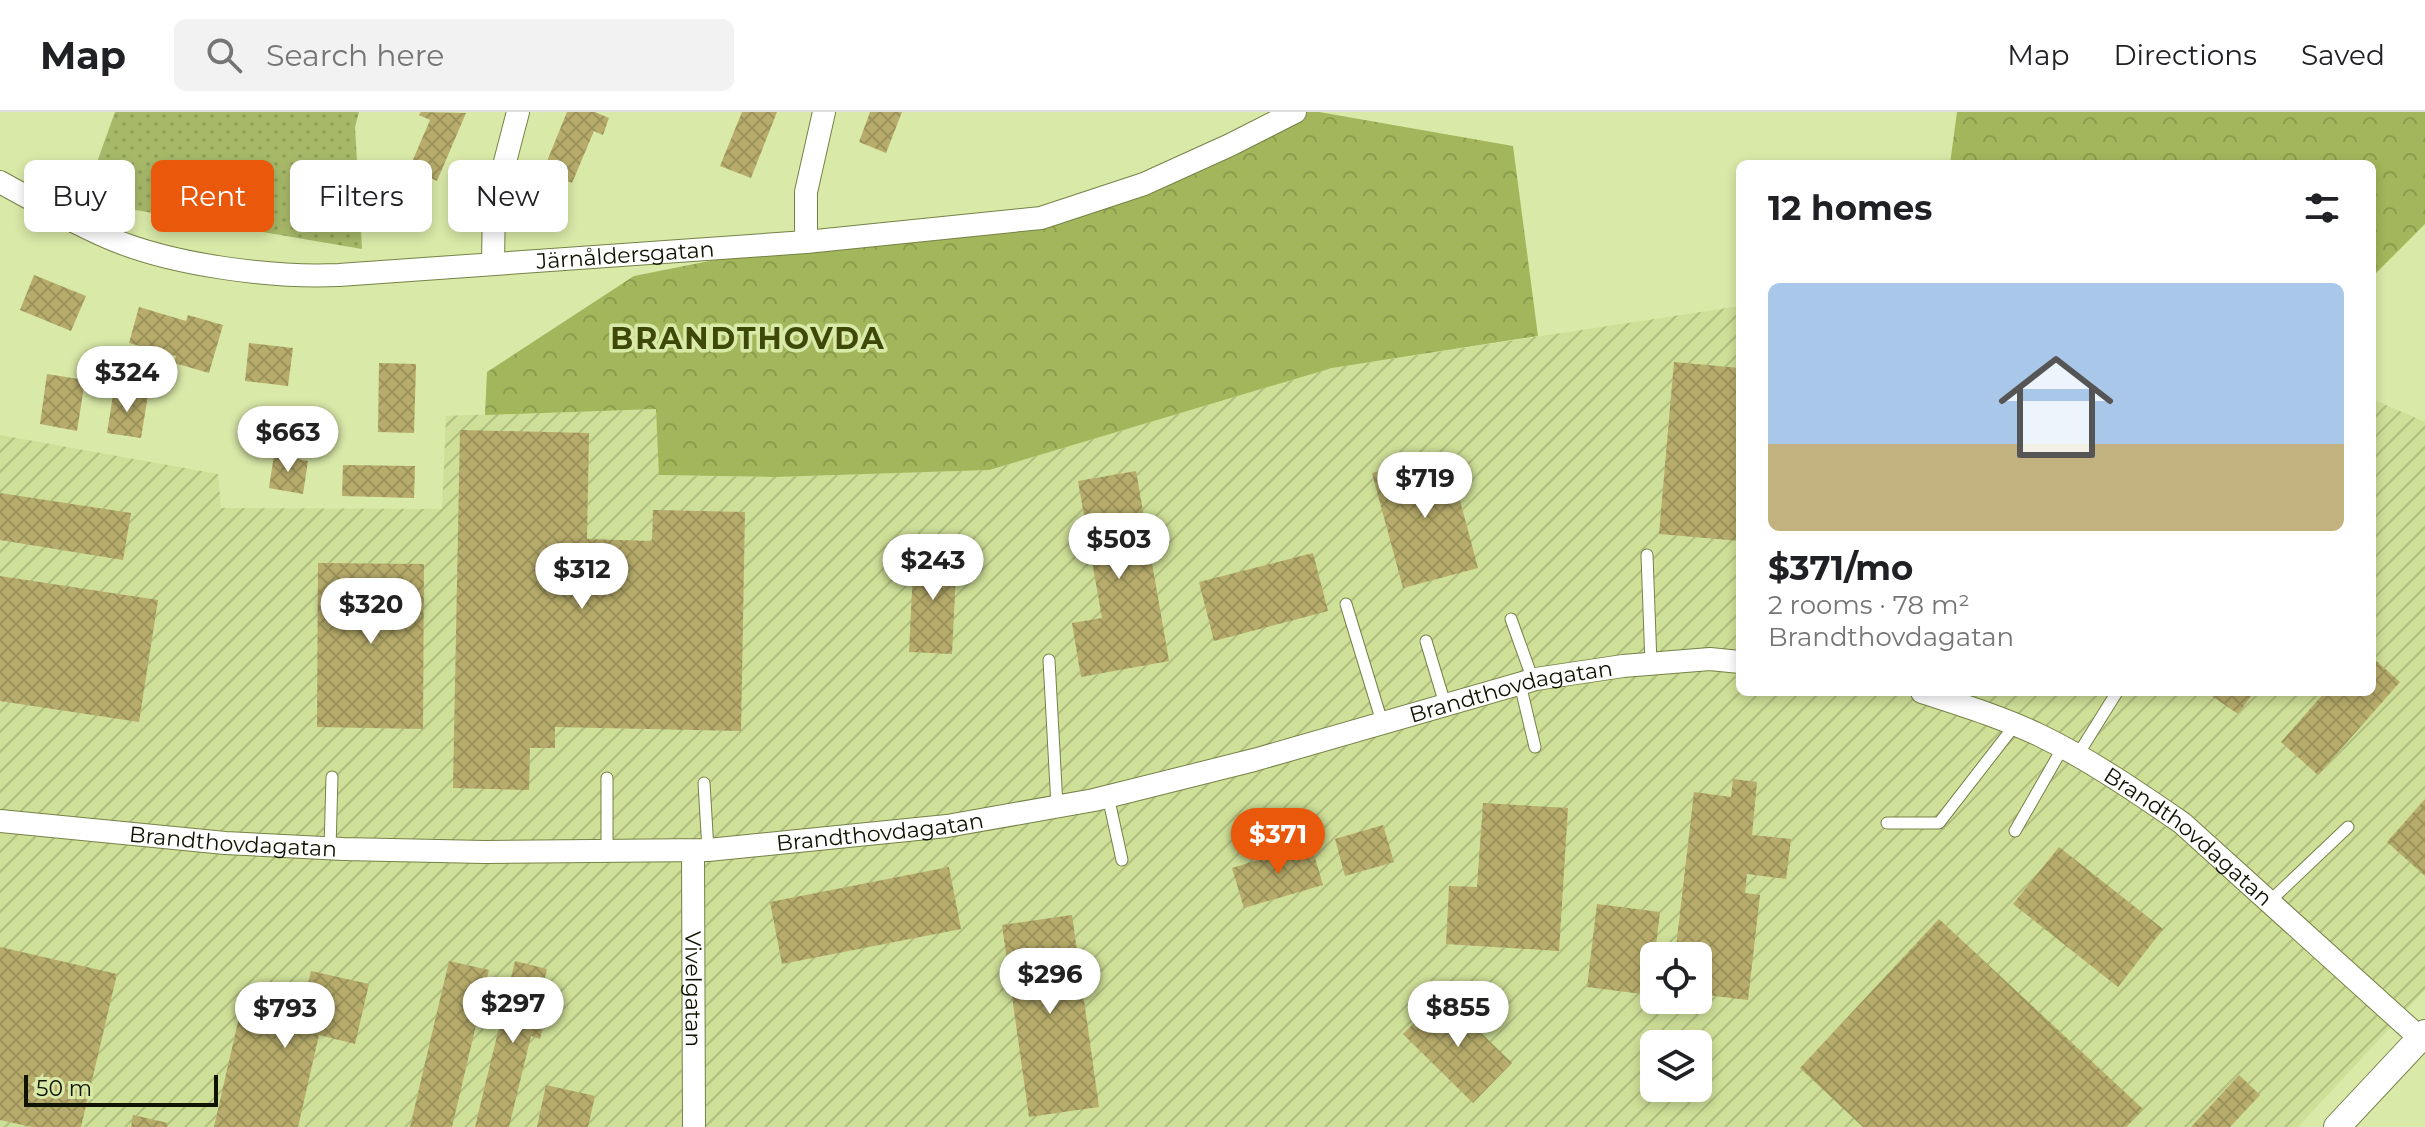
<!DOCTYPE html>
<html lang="en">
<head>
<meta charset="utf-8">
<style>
	body { margin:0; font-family:Montserrat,sans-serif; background:#f2f2f2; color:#202124; height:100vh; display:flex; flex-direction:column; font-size:30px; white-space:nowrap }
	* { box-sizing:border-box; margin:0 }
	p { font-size:26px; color:#757577 }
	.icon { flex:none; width:44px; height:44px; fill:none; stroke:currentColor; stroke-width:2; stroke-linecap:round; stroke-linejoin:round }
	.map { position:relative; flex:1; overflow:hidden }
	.panel { position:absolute; left:1736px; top:48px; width:640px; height:536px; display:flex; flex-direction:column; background:#fff; border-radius:12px; box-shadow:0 4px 12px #0003 }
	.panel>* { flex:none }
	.guide { position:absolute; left:24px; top:48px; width:760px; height:72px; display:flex; gap:16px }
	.buttons { position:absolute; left:1640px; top:830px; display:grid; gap:16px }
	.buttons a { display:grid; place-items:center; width:72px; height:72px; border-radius:12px; background:#fff; box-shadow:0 4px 12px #0003; font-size:40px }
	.scale { position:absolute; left:24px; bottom:20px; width:194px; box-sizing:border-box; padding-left:8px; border:4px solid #0f1300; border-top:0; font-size:22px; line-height:28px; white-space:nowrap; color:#0f1300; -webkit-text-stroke:6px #d9e9a8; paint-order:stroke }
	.price { position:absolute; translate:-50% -68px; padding:0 18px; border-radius:28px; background:#fff; color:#222; font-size:26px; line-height:52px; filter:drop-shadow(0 2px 4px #0008) }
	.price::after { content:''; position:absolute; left:50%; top:48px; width:24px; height:18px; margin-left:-12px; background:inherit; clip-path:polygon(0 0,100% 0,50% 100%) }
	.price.active { background:#ea580c; color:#fff }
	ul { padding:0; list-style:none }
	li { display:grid; align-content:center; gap:16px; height:424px; padding:0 32px }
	li span { display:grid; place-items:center; height:248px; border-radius:12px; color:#555 }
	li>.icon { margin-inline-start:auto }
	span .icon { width:144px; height:144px; fill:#fffc; stroke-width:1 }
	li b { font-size:34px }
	h2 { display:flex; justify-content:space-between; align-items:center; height:96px; padding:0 32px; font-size:34px }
	.pill { padding:0 28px; border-radius:12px; background:#fff; box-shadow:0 4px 12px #0003; font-size:28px; line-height:72px }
	.pill.active { background:#ea580c; color:#fff }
	header { display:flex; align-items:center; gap:48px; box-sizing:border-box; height:112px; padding:0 40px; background:#fff; border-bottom:2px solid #e0e0e0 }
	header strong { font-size:38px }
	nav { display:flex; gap:44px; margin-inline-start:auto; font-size:28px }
	.search { width:560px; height:72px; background:#f2f2f2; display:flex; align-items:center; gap:20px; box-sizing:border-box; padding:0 28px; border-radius:12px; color:#757577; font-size:30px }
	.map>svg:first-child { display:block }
	.industrial { fill:url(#industrial-furrows); fill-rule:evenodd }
	.green { fill:url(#green-dots) }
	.forest { fill:url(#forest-crowns) }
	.building { fill:url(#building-cross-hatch) }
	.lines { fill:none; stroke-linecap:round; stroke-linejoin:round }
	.service-casing { stroke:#758246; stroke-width:13 }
	.minor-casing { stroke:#758246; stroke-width:24 }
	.tertiary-casing { stroke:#758246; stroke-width:28 }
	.service { stroke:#fff; stroke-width:11 }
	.minor { stroke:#fff; stroke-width:22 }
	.tertiary { stroke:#fff; stroke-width:26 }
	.labels { text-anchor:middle; stroke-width:7; stroke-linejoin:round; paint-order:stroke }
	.street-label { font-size:22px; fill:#0f1300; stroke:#d9e9a8 }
	.district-label { font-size:30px; font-weight:bold; letter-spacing:2px; fill:#3f4907; stroke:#d9e9a8 }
</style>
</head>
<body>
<header>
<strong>Map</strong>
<div class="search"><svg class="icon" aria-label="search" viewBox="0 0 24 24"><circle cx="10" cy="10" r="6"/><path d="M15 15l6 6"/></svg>Search here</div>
<nav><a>Map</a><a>Directions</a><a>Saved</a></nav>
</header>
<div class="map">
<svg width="2425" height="1015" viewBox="0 0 2425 1015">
	<defs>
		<pattern id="industrial-furrows" width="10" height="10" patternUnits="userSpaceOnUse" patternTransform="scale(2)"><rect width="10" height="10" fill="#cedf97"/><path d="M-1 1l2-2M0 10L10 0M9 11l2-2" fill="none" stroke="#b0be80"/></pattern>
		<pattern id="green-dots" width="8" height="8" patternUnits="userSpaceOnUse" patternTransform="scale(2)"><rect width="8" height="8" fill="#a7b969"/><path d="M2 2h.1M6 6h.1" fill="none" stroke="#8f9e59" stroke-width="1.8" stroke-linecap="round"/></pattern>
		<pattern id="forest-crowns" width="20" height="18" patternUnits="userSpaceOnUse" patternTransform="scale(2)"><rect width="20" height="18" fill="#a3b65b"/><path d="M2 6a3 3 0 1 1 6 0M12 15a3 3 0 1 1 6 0" fill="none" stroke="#8b9c4d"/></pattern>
		<pattern id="building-cross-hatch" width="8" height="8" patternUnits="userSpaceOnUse" patternTransform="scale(2)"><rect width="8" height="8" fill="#b7ac6b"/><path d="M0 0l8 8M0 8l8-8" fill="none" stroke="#9c935b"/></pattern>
	</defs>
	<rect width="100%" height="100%" fill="#d9e9a8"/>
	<!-- industrial -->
	<path class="industrial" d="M 1740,194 L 1740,580 L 2372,580 L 2372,287 L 2425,310 L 2425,878 L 2298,1015 L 0,1015 L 0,323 L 218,362 L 221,396 L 442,397 L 446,304 L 656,297 L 660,363 L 775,365 L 989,358 L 1332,256 ZM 1654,844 L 1698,844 L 1698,888 L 1654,888 ZM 1654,932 L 1698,932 L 1698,976 L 1654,976 Z"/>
	<!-- green -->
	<path class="green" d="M 115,0 L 359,0 L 355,15 L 362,137 L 83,89 Z"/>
	<!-- forest -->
	<g class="forest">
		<path d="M 1302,0 L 1319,0 L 1513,34 L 1538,224 L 1332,256 L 989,358 L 775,365 L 659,363 L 656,297 L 485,303 L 487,260 L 634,164 L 795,132 L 1056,102 Z"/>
		<path d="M 1957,0 L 2425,0 L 2425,112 L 2372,165 L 2372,52 L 1950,52 Z"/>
	</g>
	<!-- building -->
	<g class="building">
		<path d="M 421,0 L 466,1 L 437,69 L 409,57 L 430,8 L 419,3 Z"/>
		<path d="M 567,0 L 595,0 L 609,6 L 603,23 L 594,19 L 572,71 L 543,59 Z"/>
		<path d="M 742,0 L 777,0 L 751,66 L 720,54 Z"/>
		<path d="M 870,0 L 902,0 L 886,41 L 859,30 Z"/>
		<path d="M 34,163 L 86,184 L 71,219 L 20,198 Z"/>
		<path d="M 139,195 L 186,209 L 188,203 L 223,213 L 209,261 L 174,251 L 176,244 L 129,231 Z"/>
		<path d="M 249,231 L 293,236 L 288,274 L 245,269 Z"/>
		<path d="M 1674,250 L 1740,256 L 1740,429 L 1659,422 Z"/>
		<path d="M 379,251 L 416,252 L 414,321 L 378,320 Z"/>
		<path d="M 47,262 L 85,268 L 77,319 L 40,312 Z"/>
		<path d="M 114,277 L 148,283 L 141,326 L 107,321 Z"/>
		<path d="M 460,318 L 589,321 L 587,427 L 652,429 L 653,398 L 745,400 L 741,619 L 555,615 L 555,636 L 530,636 L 529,678 L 453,676 Z"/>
		<path d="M 1447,340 L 1478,456 L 1403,476 L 1372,361 Z"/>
		<path d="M 274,343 L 308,349 L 303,382 L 269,376 Z"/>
		<path d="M 343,353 L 415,354 L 414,386 L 342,384 Z"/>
		<path d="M 1136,359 L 1169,549 L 1081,565 L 1072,511 L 1102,506 L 1078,369 Z"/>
		<path d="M 0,381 L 131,401 L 123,448 L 0,428 Z"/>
		<path d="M 914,438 L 957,440 L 952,542 L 909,540 Z"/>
		<path d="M 1313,441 L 1328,499 L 1214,529 L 1199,470 Z"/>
		<path d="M 318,451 L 424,452 L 423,617 L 317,615 Z"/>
		<path d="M 0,464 L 158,488 L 139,610 L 0,589 Z"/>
		<path d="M 2372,545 L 2400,570 L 2318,663 L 2281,630 L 2325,580 L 2372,580 Z"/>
		<path d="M 2206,580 L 2254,580 L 2238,602 Z"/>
		<path d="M 1733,667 L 1757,670 L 1752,723 L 1791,727 L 1786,767 L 1747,762 L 1745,781 L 1760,783 L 1748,888 L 1698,882 L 1698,844 L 1675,844 L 1694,680 L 1731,685 Z"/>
		<path d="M 2425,687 L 2425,764 L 2387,730 Z"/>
		<path d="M 1483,691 L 1568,696 L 1559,839 L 1446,832 L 1449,774 L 1477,775 Z"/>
		<path d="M 1383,713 L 1394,750 L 1345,764 L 1335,727 Z"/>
		<path d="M 1311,732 L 1323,773 L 1244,796 L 1232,756 Z"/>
		<path d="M 2059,735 L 2163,817 L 2118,875 L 2013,792 Z"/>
		<path d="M 949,755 L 961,817 L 782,852 L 770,790 Z"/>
		<path d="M 1597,792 L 1660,800 L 1650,883 L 1587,875 Z"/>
		<path d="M 1072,803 L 1099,995 L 1029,1005 L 1002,813 Z"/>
		<path d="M 1939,807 L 2143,997 L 2126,1015 L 1863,1015 L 1800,956 Z"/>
		<path d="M 0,835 L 117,862 L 81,1015 L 32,1015 L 0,1008 Z"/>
		<path d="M 449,849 L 489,858 L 452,1015 L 410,1015 Z"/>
		<path d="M 515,849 L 547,857 L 537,898 L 547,900 L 540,927 L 531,924 L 509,1015 L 475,1015 Z"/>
		<path d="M 311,859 L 369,872 L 355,932 L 319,923 L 298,1015 L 214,1015 L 245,879 L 303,892 Z"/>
		<path d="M 1442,883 L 1512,951 L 1473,991 L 1403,922 Z"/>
		<path d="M 2239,963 L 2260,983 L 2230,1015 L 2191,1015 Z"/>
		<path d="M 546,973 L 595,984 L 588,1015 L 537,1015 Z"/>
		<path d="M 133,1003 L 168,1011 L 167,1015 L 131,1015 Z"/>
	</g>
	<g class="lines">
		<!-- service casing -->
		<g class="service-casing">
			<g id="service">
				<path d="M 1647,443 L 1651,552"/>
				<path d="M 1346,492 L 1382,610"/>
				<path d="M 1511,507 L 1533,568"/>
				<path d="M 1426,529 L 1445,592"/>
				<path d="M 1049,548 L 1057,694"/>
				<path d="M 1520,572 L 1535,635"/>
				<path d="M 2077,644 L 2117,580"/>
				<path d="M 704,671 L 708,738"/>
				<path d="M 1108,684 L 1122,748"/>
				<path d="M 1887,711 L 1939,711 L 2015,613"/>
				<path d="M 2015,719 L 2062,637"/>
				<path d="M 330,736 L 332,665"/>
				<path d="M 607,739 L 607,666"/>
				<path d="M 2270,789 L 2348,715"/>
			</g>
		</g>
		<!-- minor casing -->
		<g class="minor-casing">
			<g id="minor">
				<path id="s1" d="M 0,70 C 36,90 72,110 109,126 C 172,153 271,166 339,163 L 806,130 L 1041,106 L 1144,72 L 1230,33 L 1295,0"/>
				<path d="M 806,130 L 806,80 L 824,0"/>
				<path d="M 493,151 L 494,92 L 518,0"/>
				<path id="s2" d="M 1922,580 C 1962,593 2001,605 2039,623 C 2089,647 2137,680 2182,711 L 2420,926"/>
				<path id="s3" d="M 0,709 L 225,731 L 343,737 L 485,740 L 708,738 L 947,714 L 1094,688 L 1254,648 L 1536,567 L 1623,554 L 1710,547 L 1740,550"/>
				<path id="s4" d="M 693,739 L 694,1015"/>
			</g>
		</g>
		<!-- tertiary casing -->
		<g class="tertiary-casing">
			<path id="tertiary" d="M 2337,1015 L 2425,921"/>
		</g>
		<!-- service -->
		<use href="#service" class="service"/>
		<!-- minor -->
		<use href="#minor" class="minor"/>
		<!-- tertiary -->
		<use href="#tertiary" class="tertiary"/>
	</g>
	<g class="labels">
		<!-- street labels -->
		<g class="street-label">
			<text dy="8" stroke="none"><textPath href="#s1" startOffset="644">Järnåldersgatan</textPath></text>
			<text dy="8" stroke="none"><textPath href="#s3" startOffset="1530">Brandthovdagatan</textPath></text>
			<text dy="8" stroke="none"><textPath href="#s3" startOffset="882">Brandthovdagatan</textPath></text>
			<text dy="8" stroke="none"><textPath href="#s2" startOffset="306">Brandthovdagatan</textPath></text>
			<text dy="8" stroke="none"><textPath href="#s3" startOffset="234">Brandthovdagatan</textPath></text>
			<text dy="8" stroke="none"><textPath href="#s4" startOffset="138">Vivelgatan</textPath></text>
		</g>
		<!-- district labels -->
		<g class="district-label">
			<text x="748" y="237">BRANDTHOVDA</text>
		</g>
	</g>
</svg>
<div class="buttons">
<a><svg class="icon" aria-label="locate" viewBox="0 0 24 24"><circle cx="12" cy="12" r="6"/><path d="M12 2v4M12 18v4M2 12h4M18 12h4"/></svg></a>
<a><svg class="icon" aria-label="layers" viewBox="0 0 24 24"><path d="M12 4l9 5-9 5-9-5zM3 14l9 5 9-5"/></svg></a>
</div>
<div class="scale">50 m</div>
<b class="price" style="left:127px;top:302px">$324</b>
<b class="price" style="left:288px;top:362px">$663</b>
<b class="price" style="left:1425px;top:408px">$719</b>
<b class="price" style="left:1119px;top:469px">$503</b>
<b class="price" style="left:933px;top:490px">$243</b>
<b class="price" style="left:582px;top:499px">$312</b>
<b class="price" style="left:371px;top:534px">$320</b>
<b class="price active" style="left:1278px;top:764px">$371</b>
<b class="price" style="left:1050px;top:904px">$296</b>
<b class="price" style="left:513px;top:933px">$297</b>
<b class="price" style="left:1458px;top:937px">$855</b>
<b class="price" style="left:285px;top:938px">$793</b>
<div class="guide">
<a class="pill">Buy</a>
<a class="pill active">Rent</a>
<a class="pill">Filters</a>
<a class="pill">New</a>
</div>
<section class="panel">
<h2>12 homes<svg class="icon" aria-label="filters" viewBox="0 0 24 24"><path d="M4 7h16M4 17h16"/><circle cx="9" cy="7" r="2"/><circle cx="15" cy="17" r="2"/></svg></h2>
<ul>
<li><span style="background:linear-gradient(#a9c7e8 65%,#c2b280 0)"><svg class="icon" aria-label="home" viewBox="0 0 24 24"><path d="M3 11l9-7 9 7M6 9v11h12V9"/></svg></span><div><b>$371/mo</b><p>2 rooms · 78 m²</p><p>Brandthovdagatan</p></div></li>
</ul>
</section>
</div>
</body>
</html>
